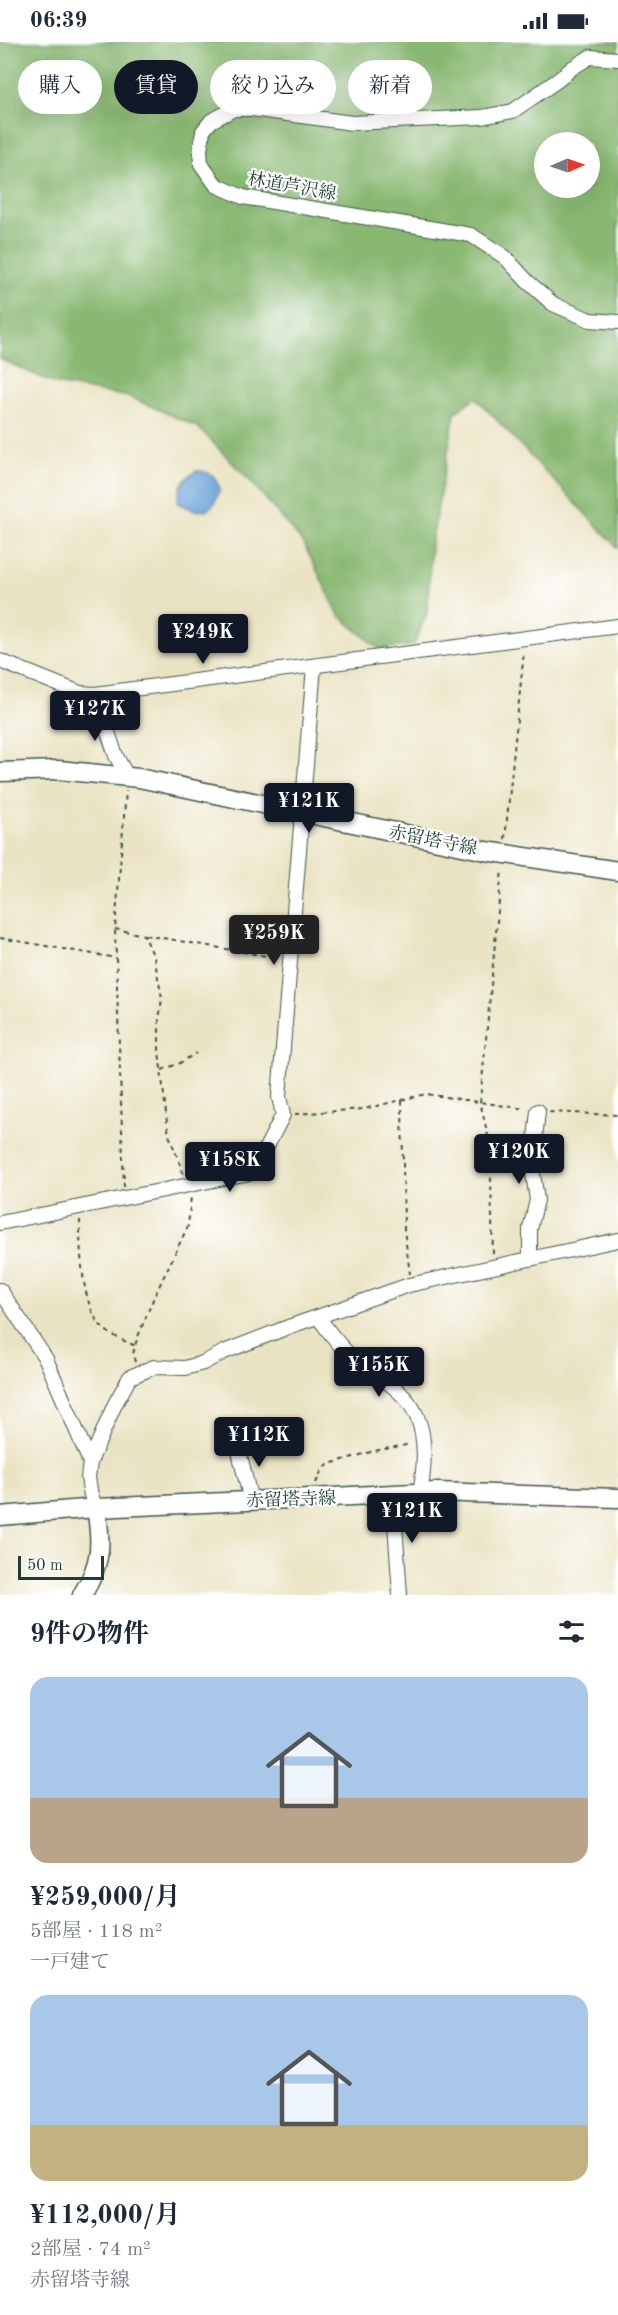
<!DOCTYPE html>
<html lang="ja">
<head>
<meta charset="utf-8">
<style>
	body { margin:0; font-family:"Old Standard TT","Noto Serif JP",serif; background:#f2f2f3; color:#1f2937; height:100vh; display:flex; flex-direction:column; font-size:22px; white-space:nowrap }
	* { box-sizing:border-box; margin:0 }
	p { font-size:20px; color:#747a83 }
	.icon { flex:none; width:33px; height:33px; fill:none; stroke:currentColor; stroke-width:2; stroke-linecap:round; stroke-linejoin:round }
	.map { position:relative; height:1553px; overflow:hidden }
	.drawer { display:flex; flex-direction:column; background:#fff; flex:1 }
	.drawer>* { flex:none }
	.guide { position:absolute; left:18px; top:18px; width:582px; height:54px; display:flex; gap:12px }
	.needle { width:39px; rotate:88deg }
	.buttons { position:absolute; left:534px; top:90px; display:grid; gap:12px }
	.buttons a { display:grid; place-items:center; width:66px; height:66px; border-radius:50%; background:#fff; box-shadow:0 6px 24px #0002; font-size:30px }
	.scale { position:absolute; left:18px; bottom:15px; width:86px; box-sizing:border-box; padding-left:6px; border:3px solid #1f3d34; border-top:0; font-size:16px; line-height:21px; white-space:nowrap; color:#1f3d34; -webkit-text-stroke:4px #fff; paint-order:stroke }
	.price { position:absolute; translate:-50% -51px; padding:0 14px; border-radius:6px; background:#111827; color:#fff; font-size:20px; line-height:39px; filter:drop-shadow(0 2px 3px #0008) }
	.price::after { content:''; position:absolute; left:50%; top:36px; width:18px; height:14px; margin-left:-9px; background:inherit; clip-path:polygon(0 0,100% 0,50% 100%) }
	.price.active { background:#222; color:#fff }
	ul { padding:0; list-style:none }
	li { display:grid; align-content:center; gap:12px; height:318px; padding:0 30px }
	li span { display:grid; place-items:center; height:186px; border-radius:18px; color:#555 }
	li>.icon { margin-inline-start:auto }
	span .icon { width:108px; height:108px; fill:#fffc; stroke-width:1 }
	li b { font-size:26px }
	h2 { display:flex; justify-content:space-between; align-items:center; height:72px; padding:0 30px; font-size:26px }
	.tag { padding:0 21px; border-radius:27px; background:#fff; box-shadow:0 6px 24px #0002; font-size:21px; line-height:54px }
	.tag.active { background:#111827; color:#fff }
	.status { display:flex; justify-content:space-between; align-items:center; height:42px; padding:0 30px; background:#fff; direction:ltr }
	.status svg { height:16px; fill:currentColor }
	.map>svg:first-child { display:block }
	.forest { fill:#88b871; stroke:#547a52; stroke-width:1.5; fill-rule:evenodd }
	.water { fill:#68a1d7; stroke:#446f86; stroke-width:1.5 }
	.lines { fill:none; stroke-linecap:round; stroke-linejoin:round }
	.street-casing { stroke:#3d5649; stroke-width:16 }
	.secondary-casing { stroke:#3d5649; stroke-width:21 }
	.path { stroke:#3d5649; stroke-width:2; stroke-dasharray:4.5 4.5; stroke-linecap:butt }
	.street { stroke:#fff; stroke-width:14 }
	.secondary { stroke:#fff; stroke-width:18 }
	.labels { text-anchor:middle; stroke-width:4.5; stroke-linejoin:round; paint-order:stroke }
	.street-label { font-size:18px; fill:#1f3d34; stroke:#fff }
</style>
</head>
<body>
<div class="status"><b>06:39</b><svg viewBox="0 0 49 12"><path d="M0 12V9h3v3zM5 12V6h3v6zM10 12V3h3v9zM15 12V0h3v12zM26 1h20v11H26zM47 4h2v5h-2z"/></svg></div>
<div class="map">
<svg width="618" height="1553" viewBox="0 0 618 1553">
	<rect width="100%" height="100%" fill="#fff"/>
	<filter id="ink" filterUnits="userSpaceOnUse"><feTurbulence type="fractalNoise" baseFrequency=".0167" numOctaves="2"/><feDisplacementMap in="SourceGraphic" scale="12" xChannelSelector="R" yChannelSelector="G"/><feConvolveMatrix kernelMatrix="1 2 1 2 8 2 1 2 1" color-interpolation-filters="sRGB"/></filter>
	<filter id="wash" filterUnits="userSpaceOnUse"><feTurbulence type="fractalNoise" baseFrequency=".008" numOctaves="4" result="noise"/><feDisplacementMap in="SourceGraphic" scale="24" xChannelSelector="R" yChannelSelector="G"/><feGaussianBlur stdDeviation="1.35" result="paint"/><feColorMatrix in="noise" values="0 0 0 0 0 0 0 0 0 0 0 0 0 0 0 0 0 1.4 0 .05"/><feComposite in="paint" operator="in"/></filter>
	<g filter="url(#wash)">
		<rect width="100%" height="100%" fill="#eae3c3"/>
		<!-- forest -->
		<path class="forest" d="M 0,0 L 618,0 L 618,506 L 475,355 L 455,371 L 431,502 L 427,571 L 414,603 L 379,607 L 339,573 L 303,501 L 253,442 L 198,385 L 130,355 L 56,342 L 0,317 ZM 544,100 L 590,100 L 590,146 L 544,146 Z"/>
		<!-- water -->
		<path class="water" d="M 197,429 C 212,430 215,433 220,447 L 214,462 L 206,469 L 194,468 L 178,461 C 178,445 183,436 197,429 Z"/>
	</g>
	<g filter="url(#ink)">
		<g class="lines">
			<!-- street casing -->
			<g class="street-casing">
				<g id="street">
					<path d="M 618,17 L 590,15 L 572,26 L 558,38 L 513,69 L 482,75 L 352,81 L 251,67 L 234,67 L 211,79 L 203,89 L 200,108 L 201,122 L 216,143 L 243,155 L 471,193 L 505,215 L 527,239 L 553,262 L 590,278 L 618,280"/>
					<path d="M 0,619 L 80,651 L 95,652 L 618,584"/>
					<path d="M 95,652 L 116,714 L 127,734"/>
					<path d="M 0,1181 L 249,1131 L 263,1112 L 283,1073 L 279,1055 L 314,624"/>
					<path d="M 530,1217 L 530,1187 L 537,1158 L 532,1125 L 538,1069"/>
					<path d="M 0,1248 L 46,1317 L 90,1420"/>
					<path d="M 318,1275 C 328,1288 338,1303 351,1314 C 371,1330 398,1343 412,1365 C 428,1390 425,1424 420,1451"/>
					<path d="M 393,1453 L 400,1553"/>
					<path d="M 251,1459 L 237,1401 L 240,1396 L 264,1392"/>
					<path d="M 96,1466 L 91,1453 L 88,1436 L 90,1420 L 115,1362 L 130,1335 L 154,1325 L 185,1326 L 203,1321 L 224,1310 L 291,1284 L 409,1243 L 618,1198"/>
				</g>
			</g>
			<!-- secondary casing -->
			<g class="secondary-casing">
				<g id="secondary">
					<path d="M 0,730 L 58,728 L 139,736 L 486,809 L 618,829"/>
					<path d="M 0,1474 L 96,1466 L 436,1450 L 618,1456"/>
					<path d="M 82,1553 C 102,1521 102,1502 96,1466"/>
				</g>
			</g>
			<!-- path -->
			<g class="path">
				<path d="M 505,797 L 524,609"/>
				<path d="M 115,887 L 144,893 L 154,915 L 162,956 L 159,978 L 159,1009 L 167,1080 L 169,1093 L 184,1133"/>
				<path d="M 145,893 L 278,916"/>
				<path d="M 0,896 L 116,916"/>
				<path d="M 162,1028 L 180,1021 L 196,1011"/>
				<path d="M 402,1058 L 404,1187 L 410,1232"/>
				<path d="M 549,1070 L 618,1073"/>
				<path d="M 295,1072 L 364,1067 L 426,1052 L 526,1067"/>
				<path d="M 124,1145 L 115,887 L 126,749"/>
				<path d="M 80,1178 C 80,1207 81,1265 103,1286 C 111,1294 125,1299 136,1304"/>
				<path d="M 493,1212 L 490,1102 L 480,1060 L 502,827"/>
				<path d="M 135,1320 L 133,1312 L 137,1297 L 154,1255 L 188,1184 L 191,1155"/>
				<path d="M 316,1441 L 321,1430 L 329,1422 L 374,1409 L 411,1402"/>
			</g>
			<!-- street -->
			<use href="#street" class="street"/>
			<!-- secondary -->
			<use href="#secondary" class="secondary"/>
		</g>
	</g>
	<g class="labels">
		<!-- street labels -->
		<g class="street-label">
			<text transform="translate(292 144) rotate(10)" y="6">林道芦沢線</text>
			<text transform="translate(433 798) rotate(11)" y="6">赤留塔寺線</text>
			<text transform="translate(291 1457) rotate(-2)" y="6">赤留塔寺線</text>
		</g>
	</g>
</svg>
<div class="buttons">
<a><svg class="needle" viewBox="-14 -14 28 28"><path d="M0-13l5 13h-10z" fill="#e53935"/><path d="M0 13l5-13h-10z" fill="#747a83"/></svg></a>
</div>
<div class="scale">50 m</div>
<b class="price" style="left:203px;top:623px">¥249K</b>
<b class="price" style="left:95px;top:700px">¥127K</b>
<b class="price" style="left:309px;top:792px">¥121K</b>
<b class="price active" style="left:274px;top:924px">¥259K</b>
<b class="price" style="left:519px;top:1143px">¥120K</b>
<b class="price" style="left:230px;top:1151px">¥158K</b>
<b class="price" style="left:379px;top:1356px">¥155K</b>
<b class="price" style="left:259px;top:1426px">¥112K</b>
<b class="price" style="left:412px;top:1502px">¥121K</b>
<div class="guide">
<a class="tag">購入</a>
<a class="tag active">賃貸</a>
<a class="tag">絞り込み</a>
<a class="tag">新着</a>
</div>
</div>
<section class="drawer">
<h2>9件の物件<svg class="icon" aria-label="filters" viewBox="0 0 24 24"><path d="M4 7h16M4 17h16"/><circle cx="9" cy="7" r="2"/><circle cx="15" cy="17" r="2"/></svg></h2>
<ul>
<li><span style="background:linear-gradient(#a9c7e8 65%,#b9a48a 0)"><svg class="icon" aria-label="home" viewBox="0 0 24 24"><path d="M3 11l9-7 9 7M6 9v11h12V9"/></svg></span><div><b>¥259,000/月</b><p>5部屋 · 118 m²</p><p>一戸建て</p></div></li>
<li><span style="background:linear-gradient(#a9c7e8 70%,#c2b280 0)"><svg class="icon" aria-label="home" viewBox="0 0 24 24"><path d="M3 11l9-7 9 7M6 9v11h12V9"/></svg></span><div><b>¥112,000/月</b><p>2部屋 · 74 m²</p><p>赤留塔寺線</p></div></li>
</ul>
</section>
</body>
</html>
